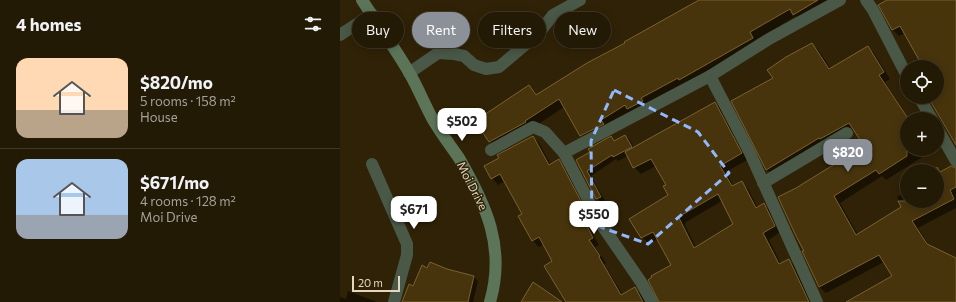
<!DOCTYPE html>
<html lang="en">
<head>
<meta charset="utf-8">
<style>
	body { margin:0; font-family:Commissioner,sans-serif; background:#2f2713; color:#f1f3f6; height:100vh; display:flex; flex-direction:column; font-size:15px; white-space:nowrap }
	* { box-sizing:border-box; margin:0 }
	p { font-size:13px; color:#a3a19a }
	.icon { flex:none; width:22px; height:22px; fill:none; stroke:currentColor; stroke-width:2; stroke-linecap:round; stroke-linejoin:round }
	.map { position:relative; flex:1; overflow:hidden }
	.side { display:flex; flex-direction:column; background:#231a05; width:340px }
	.side>* { flex:none }
	.hud { position:absolute; left:12px; top:12px; width:380px; height:36px; display:flex; gap:8px }
	.fabs { position:absolute; left:560px; top:60px; display:grid; gap:8px }
	.fabs a { display:grid; place-items:center; width:44px; height:44px; border-radius:50%; background:#231a05; box-shadow:0 2px 10px #0003,0 0 0 1px #403827; font-size:20px }
	.scale { position:absolute; left:12px; bottom:10px; width:48px; box-sizing:border-box; padding-left:4px; border:2px solid #e5d6bd; border-top:0; font-size:11px; line-height:14px; white-space:nowrap; color:#e5d6bd; -webkit-text-stroke:3px #2f2207; paint-order:stroke }
	.price { position:absolute; translate:-50% -34px; padding:0 9px; border-radius:8px; background:#fff; color:#222; font-size:13px; line-height:26px; filter:drop-shadow(0 1px 2px #0008) }
	.price::after { content:''; position:absolute; left:50%; top:24px; width:12px; height:9px; margin-left:-6px; background:inherit; clip-path:polygon(0 0,100% 0,50% 100%) }
	.price.selected { background:#8c9099; color:#fff }
	ul { padding:0; list-style:none }
	li { display:flex; align-items:center; gap:12px; height:100px; padding:0 16px }
	li+li { border-top:1px solid #403827 }
	li span { display:grid; place-items:center; flex:none; width:112px; height:80px; border-radius:12px; color:#555 }
	li>.icon { margin-inline-start:auto }
	span .icon { width:48px; height:48px; fill:#fffc; stroke-width:1 }
	li b { font-size:17px }
	h2 { display:flex; justify-content:space-between; align-items:center; height:48px; padding:0 16px; font-size:17px }
	.pill { padding:0 14px; border-radius:18px; background:#231a05; box-shadow:0 2px 10px #0003,0 0 0 1px #403827; font-size:14px; line-height:36px }
	.pill.selected { background:#8c9099; color:#fff }
	main { display:flex; flex:1; min-height:0 }
	.map>svg:first-child { display:block }
	.shadow { fill:#0007; fill-rule:evenodd }
	.building { fill:#47340d; stroke:#7b612f; fill-rule:evenodd }
	.lines { fill:none; stroke-linecap:round; stroke-linejoin:round }
	.street { stroke:#495847; stroke-width:12 }
	.secondary { stroke:#5c7559; stroke-width:12 }
	.marked { fill:none; stroke:#91b8fd; stroke-width:3; stroke-dasharray:8 5; stroke-linejoin:round }
	.labels { text-anchor:middle; stroke-width:3; stroke-linejoin:round; paint-order:stroke }
	.street-label { font-size:12px; fill:#e5d6bd; stroke:#2f2207 }
</style>
</head>
<body>
<main>
<section class="side">
<h2>4 homes<svg class="icon" aria-label="filters" viewBox="0 0 24 24"><path d="M4 7h16M4 17h16"/><circle cx="9" cy="7" r="2"/><circle cx="15" cy="17" r="2"/></svg></h2>
<ul>
<li><span style="background:linear-gradient(#ffd9b3 65%,#b9a48a 0)"><svg class="icon" aria-label="home" viewBox="0 0 24 24"><path d="M3 11l9-7 9 7M6 9v11h12V9"/></svg></span><div><b>$820/mo</b><p>5 rooms · 158 m²</p><p>House</p></div></li>
<li><span style="background:linear-gradient(#a9c7e8 70%,#9aa5b1 0)"><svg class="icon" aria-label="home" viewBox="0 0 24 24"><path d="M3 11l9-7 9 7M6 9v11h12V9"/></svg></span><div><b>$671/mo</b><p>4 rooms · 128 m²</p><p>Moi Drive</p></div></li>
</ul>
</section>
<div class="map">
<svg width="616" height="302" viewBox="0 0 616 302">
	<rect width="100%" height="100%" fill="#2f2207"/>
	<!-- shadow -->
	<g class="shadow">
		<path d="M 362,0 L 500,0 L 461,21 L 456,16 L 416,40 L 420,45 L 248,142 L 241,135 L 224,107 L 191,129 L 157,149 L 150,142 L 136,121 L 189,86 L 197,95 Z"/>
		<path d="M 549,0 L 616,0 L 616,143 L 606,127 L 600,121 L 599,115 L 589,97 L 597,97 L 597,67 L 584,67 L 565,33 L 559,36 L 552,29 Z"/>
		<path d="M 472,44 L 479,51 L 491,69 L 528,47 L 534,53 L 550,79 L 545,82 L 569,119 L 567,119 L 567,149 L 595,149 L 546,180 L 542,176 L 500,203 L 518,235 L 562,207 L 557,197 L 567,191 L 567,201 L 597,201 L 597,175 L 616,169 L 616,208 L 578,228 L 590,247 L 616,259 L 616,302 L 508,302 L 553,276 L 544,262 L 486,293 L 479,287 L 464,252 L 465,251 L 456,189 L 525,146 L 514,130 L 433,175 L 426,169 L 434,78 Z"/>
		<path d="M 375,103 L 381,109 L 407,160 L 386,172 L 394,187 L 402,183 L 408,189 L 418,208 L 424,205 L 431,211 L 440,232 L 429,240 L 441,264 L 449,260 L 455,266 L 471,302 L 320,302 L 332,265 L 318,239 L 309,244 L 302,237 L 330,196 L 327,185 L 316,166 L 301,174 L 294,167 L 288,156 L 278,161 L 276,159 L 251,176 L 265,201 L 262,203 L 257,198 L 238,161 L 271,138 L 275,141 L 285,136 L 290,140 L 294,148 ZM 382,201 L 394,225 L 356,248 L 345,225 L 346,222 Z"/>
		<path d="M 193,137 L 199,143 L 211,165 L 219,161 L 225,167 L 250,216 L 245,219 L 259,245 L 255,247 L 266,263 L 264,264 L 283,295 L 295,288 L 301,295 L 306,302 L 227,302 L 213,262 L 204,244 L 199,247 L 193,241 L 180,216 L 184,214 L 165,181 L 158,185 L 152,178 L 161,158 Z"/>
		<path d="M 597,140 L 600,146 L 597,148 Z"/>
		<path d="M 88,269 L 107,270 L 134,277 L 138,281 L 133,302 L 62,302 Z"/>
		<path d="M 8,291 L 37,302 L 0,302 L 0,297 L 6,299 Z"/>
	</g>
	<!-- building -->
	<g class="building">
		<path d="M 359,0 L 478,0 L 453,15 L 450,9 L 410,32 L 413,38 L 339,80 L 338,78 L 301,98 L 303,101 L 287,109 L 285,105 L 261,120 L 264,124 L 240,136 L 219,99 L 185,121 L 186,122 L 149,142 L 135,121 L 189,85 L 196,95 L 247,63 L 285,43 L 284,42 Z"/>
		<path d="M 547,0 L 616,0 L 616,145 L 588,97 L 597,97 L 597,67 L 583,67 L 560,26 L 552,30 L 538,5 Z"/>
		<path d="M 472,43 L 489,69 L 528,46 L 544,72 L 539,75 L 567,117 L 567,156 L 539,174 L 536,170 L 494,196 L 516,235 L 561,207 L 558,201 L 597,201 L 597,167 L 600,172 L 611,166 L 616,168 L 616,187 L 610,190 L 614,199 L 572,221 L 587,244 L 616,258 L 616,302 L 506,302 L 552,276 L 539,255 L 479,287 L 462,251 L 464,251 L 456,236 L 438,197 L 456,188 L 524,146 L 509,123 L 480,139 L 479,138 L 426,170 L 391,101 L 433,78 L 427,70 L 446,57 Z"/>
		<path d="M 375,102 L 402,153 L 380,166 L 392,186 L 402,181 L 416,208 L 424,203 L 435,226 L 423,233 L 439,264 L 449,259 L 469,302 L 319,302 L 308,280 L 312,277 L 311,276 L 331,265 L 313,232 L 301,238 L 289,219 L 328,195 L 323,186 L 326,185 L 311,159 L 293,168 L 285,152 ZM 378,194 L 393,224 L 354,248 L 339,218 L 340,216 Z"/>
		<path d="M 285,135 L 292,147 L 273,157 L 272,155 L 247,171 L 261,197 L 256,199 L 236,160 L 250,152 L 248,149 L 271,136 L 274,141 Z"/>
		<path d="M 193,136 L 209,165 L 219,159 L 245,209 L 240,212 L 253,238 L 249,240 L 260,256 L 259,257 L 281,295 L 295,287 L 303,302 L 226,302 L 204,266 L 212,261 L 199,237 L 192,241 L 178,216 L 182,214 L 160,174 L 151,179 L 144,166 L 159,158 L 157,155 Z"/>
		<path d="M 90,262 L 107,269 L 134,276 L 128,302 L 62,302 L 69,284 L 73,286 L 82,265 L 87,268 Z"/>
		<path d="M 193,282 L 222,302 L 181,302 Z"/>
	</g>
	<g class="lines">
		<!-- street -->
		<g class="street">
			<path d="M 526,0 L 533,10 L 567,76"/>
			<path d="M 0,35 L 32,14"/>
			<path d="M 69,73 L 98,53 L 114,54 L 124,56 L 134,65 L 146,69 L 159,67 L 199,33 L 213,15 L 240,0"/>
			<path d="M 370,76 L 410,153 L 477,302"/>
			<path d="M 579,97 L 592,119"/>
			<path d="M 597,128 L 616,161"/>
			<path d="M 151,150 L 193,127 L 205,132 L 224,153 L 370,76 L 429,39 L 500,0"/>
			<path d="M 224,153 L 259,221 L 301,282 L 312,302"/>
			<path d="M 32,164 L 67,244 L 67,255 L 54,302"/>
			<path d="M 423,183 L 507,133"/>
		</g>
		<!-- secondary -->
		<path class="secondary" d="M 22,0 C 38,25 56,49 70,74 C 78,88 84,103 92,118 C 100,132 110,145 119,158 C 146,205 166,247 150,302"/>
	</g>
	<!-- marked area -->
	<path class="marked" d="M 274,90 L 358,132 L 389,173 L 308,244 L 252,224 L 251,141 Z"/>
	<g class="labels">
		<!-- street labels -->
		<g class="street-label">
			<text transform="translate(132 186) rotate(63)" y="4">Moi Drive</text>
		</g>
	</g>
</svg>
<div class="fabs">
<a><svg class="icon" aria-label="locate" viewBox="0 0 24 24"><circle cx="12" cy="12" r="6"/><path d="M12 2v4M12 18v4M2 12h4M18 12h4"/></svg></a>
<a>+</a>
<a>−</a>
</div>
<div class="scale">20 m</div>
<b class="price" style="left:122px;top:142px">$502</b>
<b class="price selected" style="left:508px;top:173px">$820</b>
<b class="price" style="left:74px;top:230px">$671</b>
<b class="price" style="left:254px;top:235px">$550</b>
<div class="hud">
<a class="pill">Buy</a>
<a class="pill selected">Rent</a>
<a class="pill">Filters</a>
<a class="pill">New</a>
</div>
</div>
</main>
</body>
</html>
